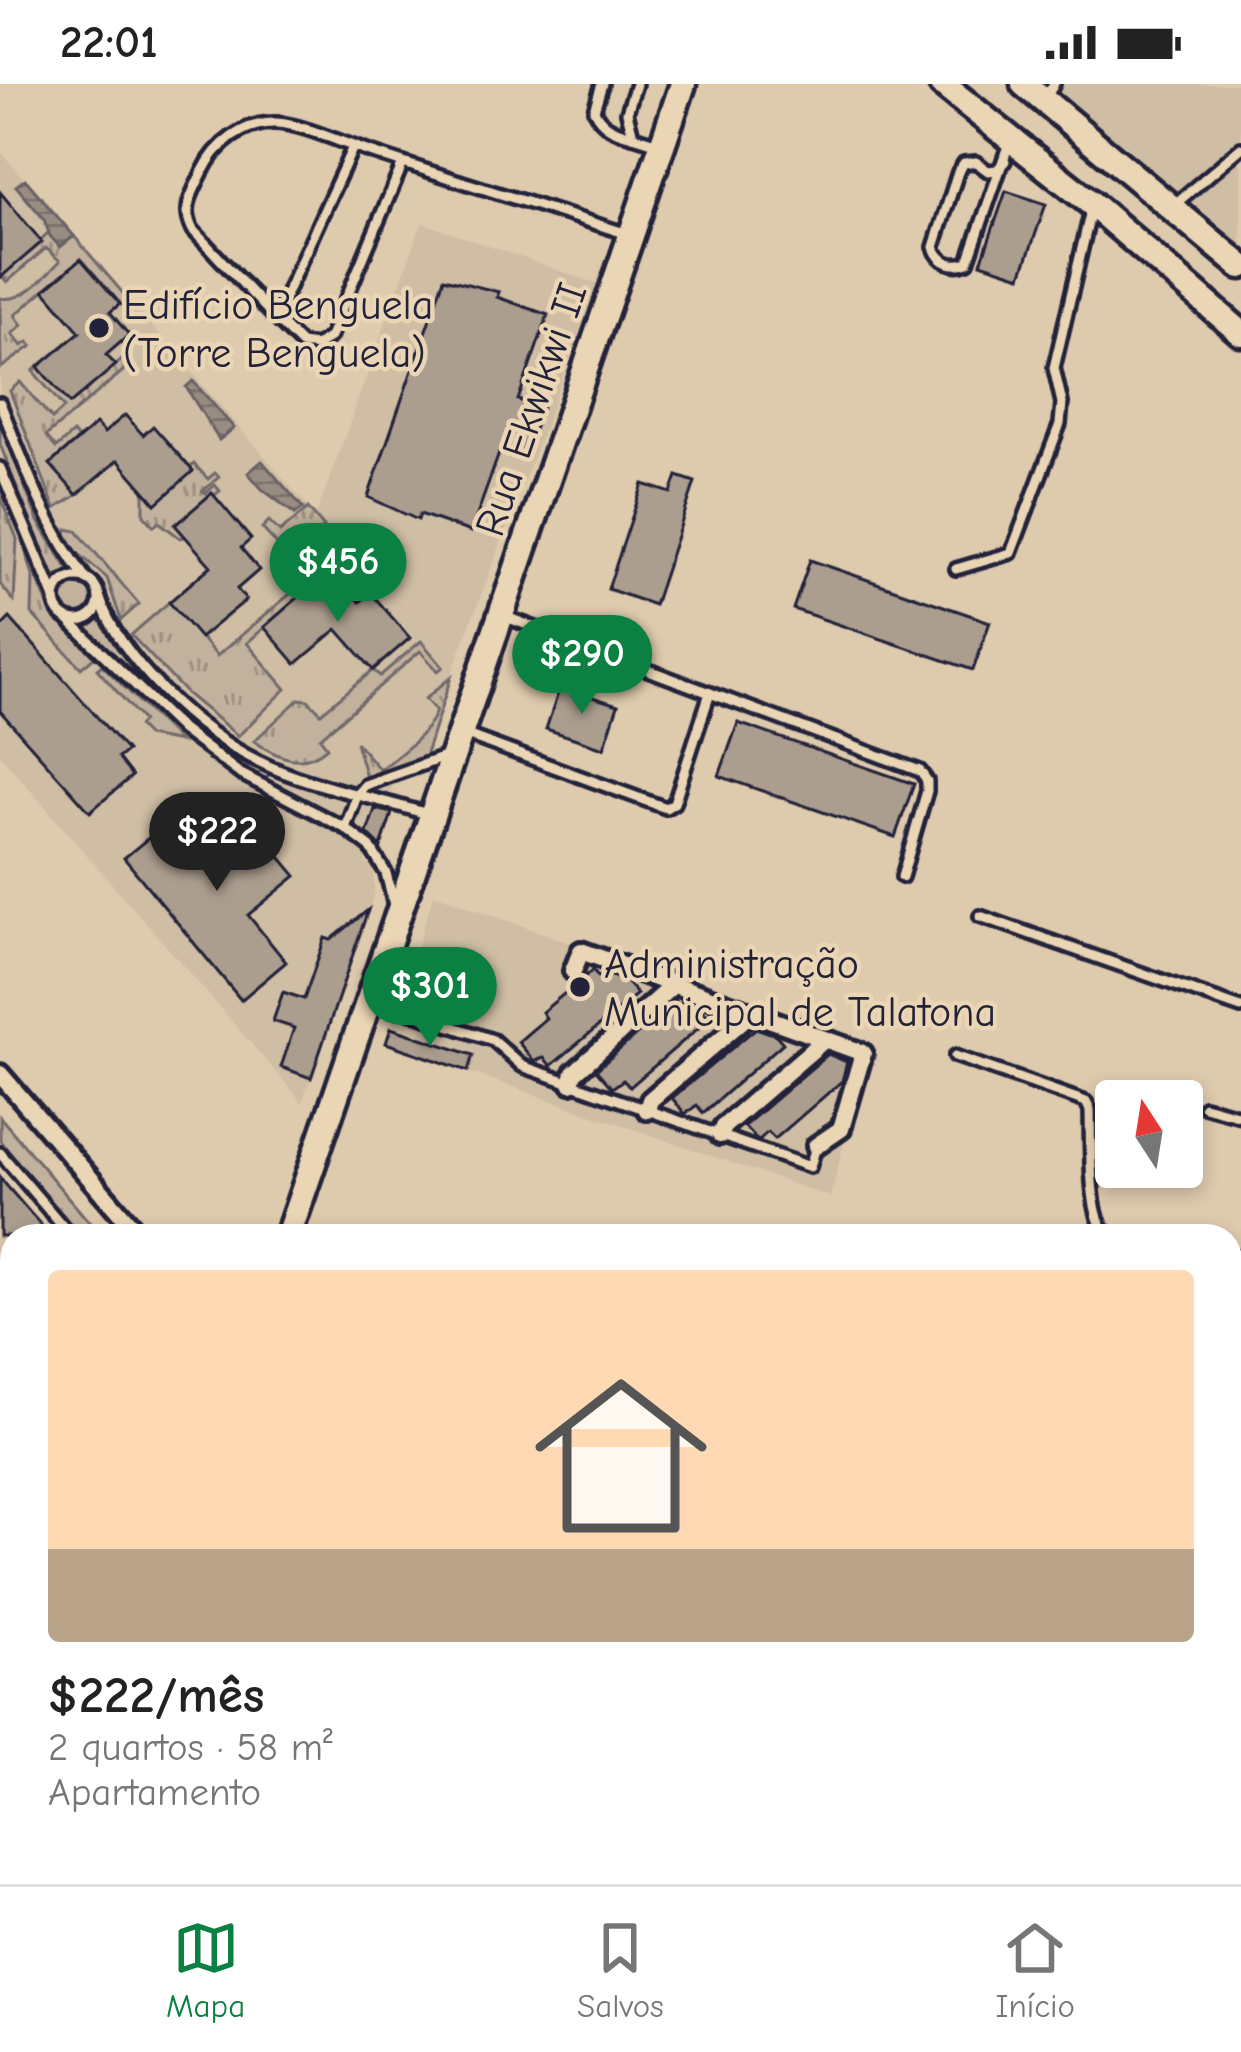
<!DOCTYPE html>
<html lang="pt">
<head>
<meta charset="utf-8">
<style>
	body { margin:0; font-family:"Comic Neue",sans-serif; background:#f6f6f6; color:#222; height:100vh; display:flex; flex-direction:column; font-size:45px; white-space:nowrap }
	* { box-sizing:border-box; margin:0 }
	p { font-size:39px; color:#767676 }
	.icon { flex:none; width:66px; height:66px; fill:none; stroke:currentColor; stroke-width:2; stroke-linecap:round; stroke-linejoin:round }
	.map { position:relative; flex:1; overflow:hidden }
	.drawer { position:absolute; left:0px; top:1140px; width:1242px; height:660px; display:flex; flex-direction:column; background:#fff; border-radius:36px 36px 0 0; box-shadow:0 6px 18px #0003 }
	.drawer>* { flex:none }
	.needle { width:78px; rotate:348deg }
	.tools { position:absolute; left:1095px; top:996px; display:grid; gap:24px }
	.tools a { display:grid; place-items:center; width:108px; height:108px; border-radius:12px; background:#fff; box-shadow:0 6px 18px #0003; font-size:60px }
	.price { position:absolute; translate:-50% -102px; padding:0 27px; border-radius:42px; background:#0b8043; color:#fff; font-size:39px; line-height:78px; filter:drop-shadow(0 3px 6px #0008) }
	.price::after { content:''; position:absolute; left:50%; top:72px; width:36px; height:27px; margin-left:-18px; background:inherit; clip-path:polygon(0 0,100% 0,50% 100%) }
	.price.selected { background:#222; color:#fff }
	ul { padding:0; list-style:none }
	li { display:grid; align-content:center; gap:24px; height:636px; padding:0 48px }
	li span { display:grid; place-items:center; height:372px; border-radius:12px; color:#555 }
	li>.icon { margin-inline-start:auto }
	span .icon { width:216px; height:216px; fill:#fffc; stroke-width:1 }
	li b { font-size:51px }
	.status { display:flex; justify-content:space-between; align-items:center; height:84px; padding:0 60px; background:#fff; direction:ltr }
	.status svg { height:33px; fill:currentColor }
	.tab-bar { display:flex; justify-content:space-around; align-items:center; height:168px; border-top:3px solid #e0e0e0; background:#fff; font-size:33px; color:#767676 }
	.tab-bar a { display:grid; justify-items:center; gap:6px }
	.tab-bar .selected { color:#0b8043 }
	.map>svg:first-child { display:block }
	.built { fill:#cfbda4 }
	.grass { fill:url(#grass-tufts); stroke:#726a6c; stroke-width:3 }
	.water { fill:url(#water-rules); stroke:#696266; stroke-width:3 }
	.building { fill:#ac9e8f; stroke:#22223b; stroke-width:3 }
	.lines { fill:none; stroke-linecap:round; stroke-linejoin:round }
	.lane-casing { stroke:#22223b; stroke-width:18 }
	.street-casing { stroke:#22223b; stroke-width:26 }
	.secondary-casing { stroke:#22223b; stroke-width:33 }
	.lane { stroke:#ead5b4; stroke-width:9 }
	.street { stroke:#ead5b4; stroke-width:16 }
	.secondary { stroke:#ead5b4; stroke-width:24 }
	.poi-dot { fill:#22223b; stroke:#ead5b4; stroke-width:4.5 }
	.labels { text-anchor:middle; stroke-width:9; stroke-linejoin:round; paint-order:stroke }
	.poi-label { font-size:42px; fill:#22223b; stroke:#ead5b4; text-anchor:start }
	.street-label { font-size:42px; fill:#22223b; stroke:#ead5b4 }
</style>
</head>
<body>
<div class="status"><b>22:01</b><svg viewBox="0 0 49 12"><path d="M0 12V9h3v3zM5 12V6h3v6zM10 12V3h3v9zM15 12V0h3v12zM26 1h20v11H26zM47 4h2v5h-2z"/></svg></div>
<div class="map">
<svg width="1241" height="1800" viewBox="0 0 1241 1800">
	<defs>
		<pattern id="grass-tufts" width="24" height="20" patternUnits="userSpaceOnUse" patternTransform="scale(3)"><rect width="24" height="20" fill="#c2b19c"/><path d="M3 7l-1-3M5 7V3M7 7l1-3M15 17l-1-3M17 17v-4M19 17l1-3" fill="none" stroke="#9d9080"/></pattern>
		<pattern id="water-rules" width="6" height="5" patternUnits="userSpaceOnUse" patternTransform="scale(3)"><rect width="6" height="5" fill="#998c83"/><path d="M0 2.5h6" fill="none" stroke="#7c726c"/></pattern>
	</defs>
	<rect width="100%" height="100%" fill="#decaad"/>
	<filter id="ink" filterUnits="userSpaceOnUse"><feTurbulence type="fractalNoise" baseFrequency=".00833" numOctaves="2"/><feDisplacementMap in="SourceGraphic" scale="24" xChannelSelector="R" yChannelSelector="G"/><feConvolveMatrix kernelMatrix="1 2 1 2 8 2 1 2 1" color-interpolation-filters="sRGB"/></filter>
	<g filter="url(#ink)">
		<!-- built -->
		<g class="built">
			<path d="M 1046,0 L 1241,0 L 1241,164 L 1153,94 Z"/>
			<path d="M 0,67 L 316,432 L 422,139 L 598,200 L 456,578 L 425,673 L 401,680 L 387,717 L 365,779 L 374,782 L 374,810 L 302,1018 L 0,671 Z"/>
			<path d="M 434,810 L 868,966 L 830,1113 L 386,959 Z"/>
		</g>
		<!-- grass -->
		<g class="grass">
			<path d="M 49,148 L 60,163 L 74,152 L 133,221 L 127,227 L 81,175 L 15,231 L 22,241 L 12,250 L 22,262 L 28,258 L 32,262 L 1,284 L 0,214 C 23,219 45,193 60,177 L 46,164 L 7,198 L 2,192 Z"/>
			<path d="M 124,274 L 130,281 L 46,352 L 56,364 L 73,349 L 78,355 L 50,380 L 77,411 L 55,425 L 10,307 L 20,298 L 52,335 L 64,324 L 33,287 L 38,283 L 70,320 Z"/>
			<path d="M 0,338 L 38,437 L 69,487 L 53,498 L 0,360 Z"/>
			<path d="M 194,380 L 208,395 L 215,389 L 219,393 L 203,407 L 206,409 L 215,401 L 220,407 L 176,440 L 185,453 L 180,454 L 159,438 L 154,442 L 144,431 L 144,406 L 156,419 L 192,388 L 190,384 Z"/>
			<path d="M 0,412 L 17,455 L 14,517 L 0,500 Z"/>
			<path d="M 308,424 L 324,443 L 288,473 L 262,444 L 269,437 L 280,448 Z"/>
			<path d="M 67,445 L 77,447 L 139,520 L 121,536 L 107,494 L 65,458 Z"/>
			<path d="M 26,467 L 53,533 L 72,547 L 94,573 L 81,584 L 32,530 L 33,492 Z"/>
			<path d="M 304,498 L 309,504 L 247,559 L 286,605 L 238,652 L 187,610 L 131,551 L 169,518 L 217,572 Z"/>
			<circle cx="77" cy="515" r="17"/>
			<path d="M 100,530 C 122,592 214,656 270,688 L 266,695 L 215,664 L 172,631 L 85,543 Z"/>
			<path d="M 421,557 L 443,583 L 438,587 L 420,567 L 320,654 L 327,663 C 302,685 278,674 254,657 L 299,615 L 308,616 L 321,629 L 373,586 L 380,592 Z"/>
			<path d="M 102,581 L 180,658 L 148,652 L 138,642 L 143,637 L 97,585 Z"/>
			<path d="M 451,593 L 425,673 L 366,693 L 356,658 L 380,686 C 401,669 425,654 436,627 L 425,615 Z"/>
			<path d="M 0,1033 L 101,1152 L 81,1152 L 0,1057 Z"/>
		</g>
		<!-- water -->
		<g class="water">
			<path d="M 25,95 L 74,152 L 60,163 L 50,152 L 44,135 L 16,102 Z"/>
			<path d="M 193,297 L 234,344 L 219,356 L 186,303 Z"/>
			<path d="M 262,377 L 303,424 L 295,430 L 262,405 L 248,389 Z"/>
		</g>
		<!-- building -->
		<g class="building">
			<path d="M 1006,107 L 1046,120 L 1021,192 L 981,179 Z"/>
			<path d="M 0,108 L 42,158 L 0,194 Z"/>
			<path d="M 81,175 L 120,220 L 110,228 L 129,251 L 106,271 L 116,281 L 70,320 L 38,283 L 80,248 L 44,206 Z"/>
			<path d="M 444,194 L 499,208 L 497,213 L 548,231 L 518,316 L 542,324 L 524,372 L 501,364 L 471,448 L 420,430 L 418,436 L 368,413 Z"/>
			<path d="M 125,331 L 143,351 L 153,342 L 193,387 L 156,420 L 118,376 L 77,411 L 50,380 L 96,340 L 104,349 Z"/>
			<path d="M 677,392 L 695,398 L 654,521 L 608,505 L 643,400 L 671,409 Z"/>
			<path d="M 212,409 L 251,455 L 241,464 L 259,486 L 237,505 L 246,516 L 200,554 L 169,518 L 211,482 L 175,441 Z"/>
			<path d="M 810,476 L 990,538 L 973,586 L 793,525 Z"/>
			<path d="M 341,495 L 360,518 L 371,509 L 410,554 L 373,586 L 337,545 L 296,580 L 264,543 L 309,504 L 318,515 Z"/>
			<path d="M 10,534 L 127,667 L 118,674 L 132,692 L 90,728 L 0,627 L 0,544 Z"/>
			<path d="M 560,603 L 618,621 L 604,664 L 546,645 Z"/>
			<path d="M 738,639 L 914,700 L 895,753 L 719,692 Z"/>
			<path d="M 375,725 L 392,729 L 381,763 L 367,749 Z"/>
			<path d="M 213,727 L 239,758 L 256,744 L 296,792 L 248,831 L 286,878 L 241,916 L 124,774 L 170,736 L 183,752 Z"/>
			<path d="M 368,826 L 311,994 L 281,983 L 294,944 L 273,937 L 283,908 L 304,915 L 325,854 L 331,856 Z"/>
			<path d="M 593,886 L 600,895 L 606,890 L 625,897 L 637,910 L 551,982 L 544,974 L 534,977 L 518,958 L 546,934 L 542,928 Z"/>
			<path d="M 675,917 L 679,921 L 683,917 L 701,924 L 710,934 L 630,1003 L 623,996 L 612,1004 L 596,986 Z"/>
			<path d="M 391,944 L 473,971 L 468,987 L 386,959 Z"/>
			<path d="M 756,944 L 776,951 L 783,959 L 703,1029 L 697,1021 L 685,1030 L 672,1014 Z"/>
			<path d="M 828,970 L 847,978 L 842,997 L 775,1055 L 768,1048 L 759,1056 L 755,1054 L 744,1042 Z"/>
			<path d="M 0,1094 L 32,1131 L 51,1152 L 0,1152 Z"/>
		</g>
		<g class="lines">
			<!-- lane casing -->
			<g class="lane-casing">
				<g id="lane">
					<path d="M 602,0 L 594,26 C 602,43 616,48 633,52"/>
					<path d="M 636,0 L 627,28 L 633,52 L 662,61"/>
					<path d="M 1044,16 L 1054,0"/>
					<path d="M 353,63 L 275,234 L 193,146 C 181,124 193,108 203,87 C 216,60 244,38 276,39 C 303,40 346,61 373,69 C 457,97 543,123 628,150"/>
					<path d="M 1005,77 L 997,86 L 988,87 L 976,78 L 964,79 L 958,88 L 934,163 C 939,178 953,184 968,178 L 1009,59"/>
					<path d="M 1175,120 L 1241,64"/>
					<path d="M 275,234 L 301,260 L 316,262 L 330,253 L 403,79"/>
					<path d="M 0,319 C 26,384 44,439 87,496"/>
					<path d="M 0,384 L 55,514"/>
					<path d="M 956,485 L 1011,469 L 1060,340 L 1062,319 L 1054,284 L 1091,126"/>
					<circle cx="77" cy="515" r="22"/>
					<path d="M 99,512 C 118,573 200,650 258,677 C 310,703 372,712 427,730"/>
					<path d="M 506,533 L 710,609"/>
					<path d="M 68,536 L 182,646 L 239,689 L 345,744 L 370,763 L 386,789 L 394,821"/>
					<path d="M 461,649 L 666,724 L 674,719 L 710,609 L 920,687 L 927,697 L 927,707 L 902,793"/>
					<path d="M 345,744 L 358,709 L 365,701 L 450,671"/>
					<path d="M 980,832 L 1241,924"/>
					<path d="M 370,915 L 493,956 L 522,982 L 810,1083 L 816,1062"/>
					<path d="M 955,972 L 1086,1018 L 1090,1026 C 1091,1051 1088,1128 1104,1145 C 1110,1151 1114,1151 1123,1152"/>
					<path d="M 1204,1022 L 1241,1032"/>
					<path d="M 0,1069 L 71,1152"/>
					<path d="M 1230,1171 L 1241,1173"/>
					<path d="M 0,1531 L 12,1521"/>
					<path d="M 893,1788 L 929,1800"/>
				</g>
			</g>
			<!-- street casing -->
			<g class="street-casing">
				<g id="street">
					<path d="M 573,887 L 581,867 L 863,969 L 841,1045 L 816,1062"/>
					<path d="M 0,990 L 140,1152"/>
					<path d="M 571,999 L 574,989 L 673,901"/>
					<path d="M 647,1026 L 650,1016 L 750,930"/>
					<path d="M 720,1051 L 723,1043 L 824,956"/>
				</g>
			</g>
			<!-- secondary casing -->
			<g class="secondary-casing">
				<g id="secondary">
					<path d="M 942,0 L 1092,120 L 1241,249"/>
					<path d="M 1024,0 L 1241,182"/>
					<path d="M 288,1152 L 683,0"/>
					<path d="M 0,1592 L 12,1582"/>
					<path d="M 1230,1719 L 1241,1698"/>
					<path d="M 1184,1800 L 1190,1788"/>
				</g>
			</g>
			<!-- lane -->
			<use href="#lane" class="lane"/>
			<!-- street -->
			<use href="#street" class="street"/>
			<!-- secondary -->
			<use href="#secondary" class="secondary"/>
		</g>
	</g>
	<!-- markers -->
	<g class="poi-dot">
		<circle cx="99" cy="244" r="12"/>
		<circle cx="580" cy="903" r="12"/>
	</g>
	<g class="labels">
		<!-- poi labels -->
		<g class="poi-label">
			<text x="123" y="235">Edifício Benguela<tspan x="123" dy="48">(Torre Benguela)</tspan></text>
			<text x="604" y="894">Administração<tspan x="604" dy="48">Municipal de Talatona</tspan></text>
		</g>
		<!-- street labels -->
		<g class="street-label">
			<text transform="translate(530 325) rotate(-71)" y="15">Rua Ekwikwi II</text>
		</g>
	</g>
</svg>
<div class="tools">
<a><svg class="needle" viewBox="-14 -14 28 28"><path d="M0-13l5 13h-10z" fill="#e53935"/><path d="M0 13l5-13h-10z" fill="#767676"/></svg></a>
</div>
<b class="price" style="left:338px;top:541px">$456</b>
<b class="price" style="left:582px;top:633px">$290</b>
<b class="price selected" style="left:217px;top:810px">$222</b>
<b class="price" style="left:430px;top:965px">$301</b>
<section class="drawer">
<ul>
<li><span style="background:linear-gradient(#ffd9b3 75%,#b9a48a 0)"><svg class="icon" aria-label="home" viewBox="0 0 24 24"><path d="M3 11l9-7 9 7M6 9v11h12V9"/></svg></span><div><b>$222/mês</b><p>2 quartos · 58 m²</p><p>Apartamento</p></div></li>
</ul>
</section>
</div>
<nav class="tab-bar">
<a class="selected"><svg class="icon" aria-label="map" viewBox="0 0 24 24"><path d="M3 6l6-2 6 2 6-2v14l-6 2-6-2-6 2zM9 4v14M15 6v14"/></svg>Mapa</a>
<a><svg class="icon" aria-label="saved" viewBox="0 0 24 24"><path d="M7 4h10v16l-5-4-5 4z"/></svg>Salvos</a>
<a><svg class="icon" aria-label="home" viewBox="0 0 24 24"><path d="M3 11l9-7 9 7M6 9v11h12V9"/></svg>Início</a>
</nav>
</body>
</html>
